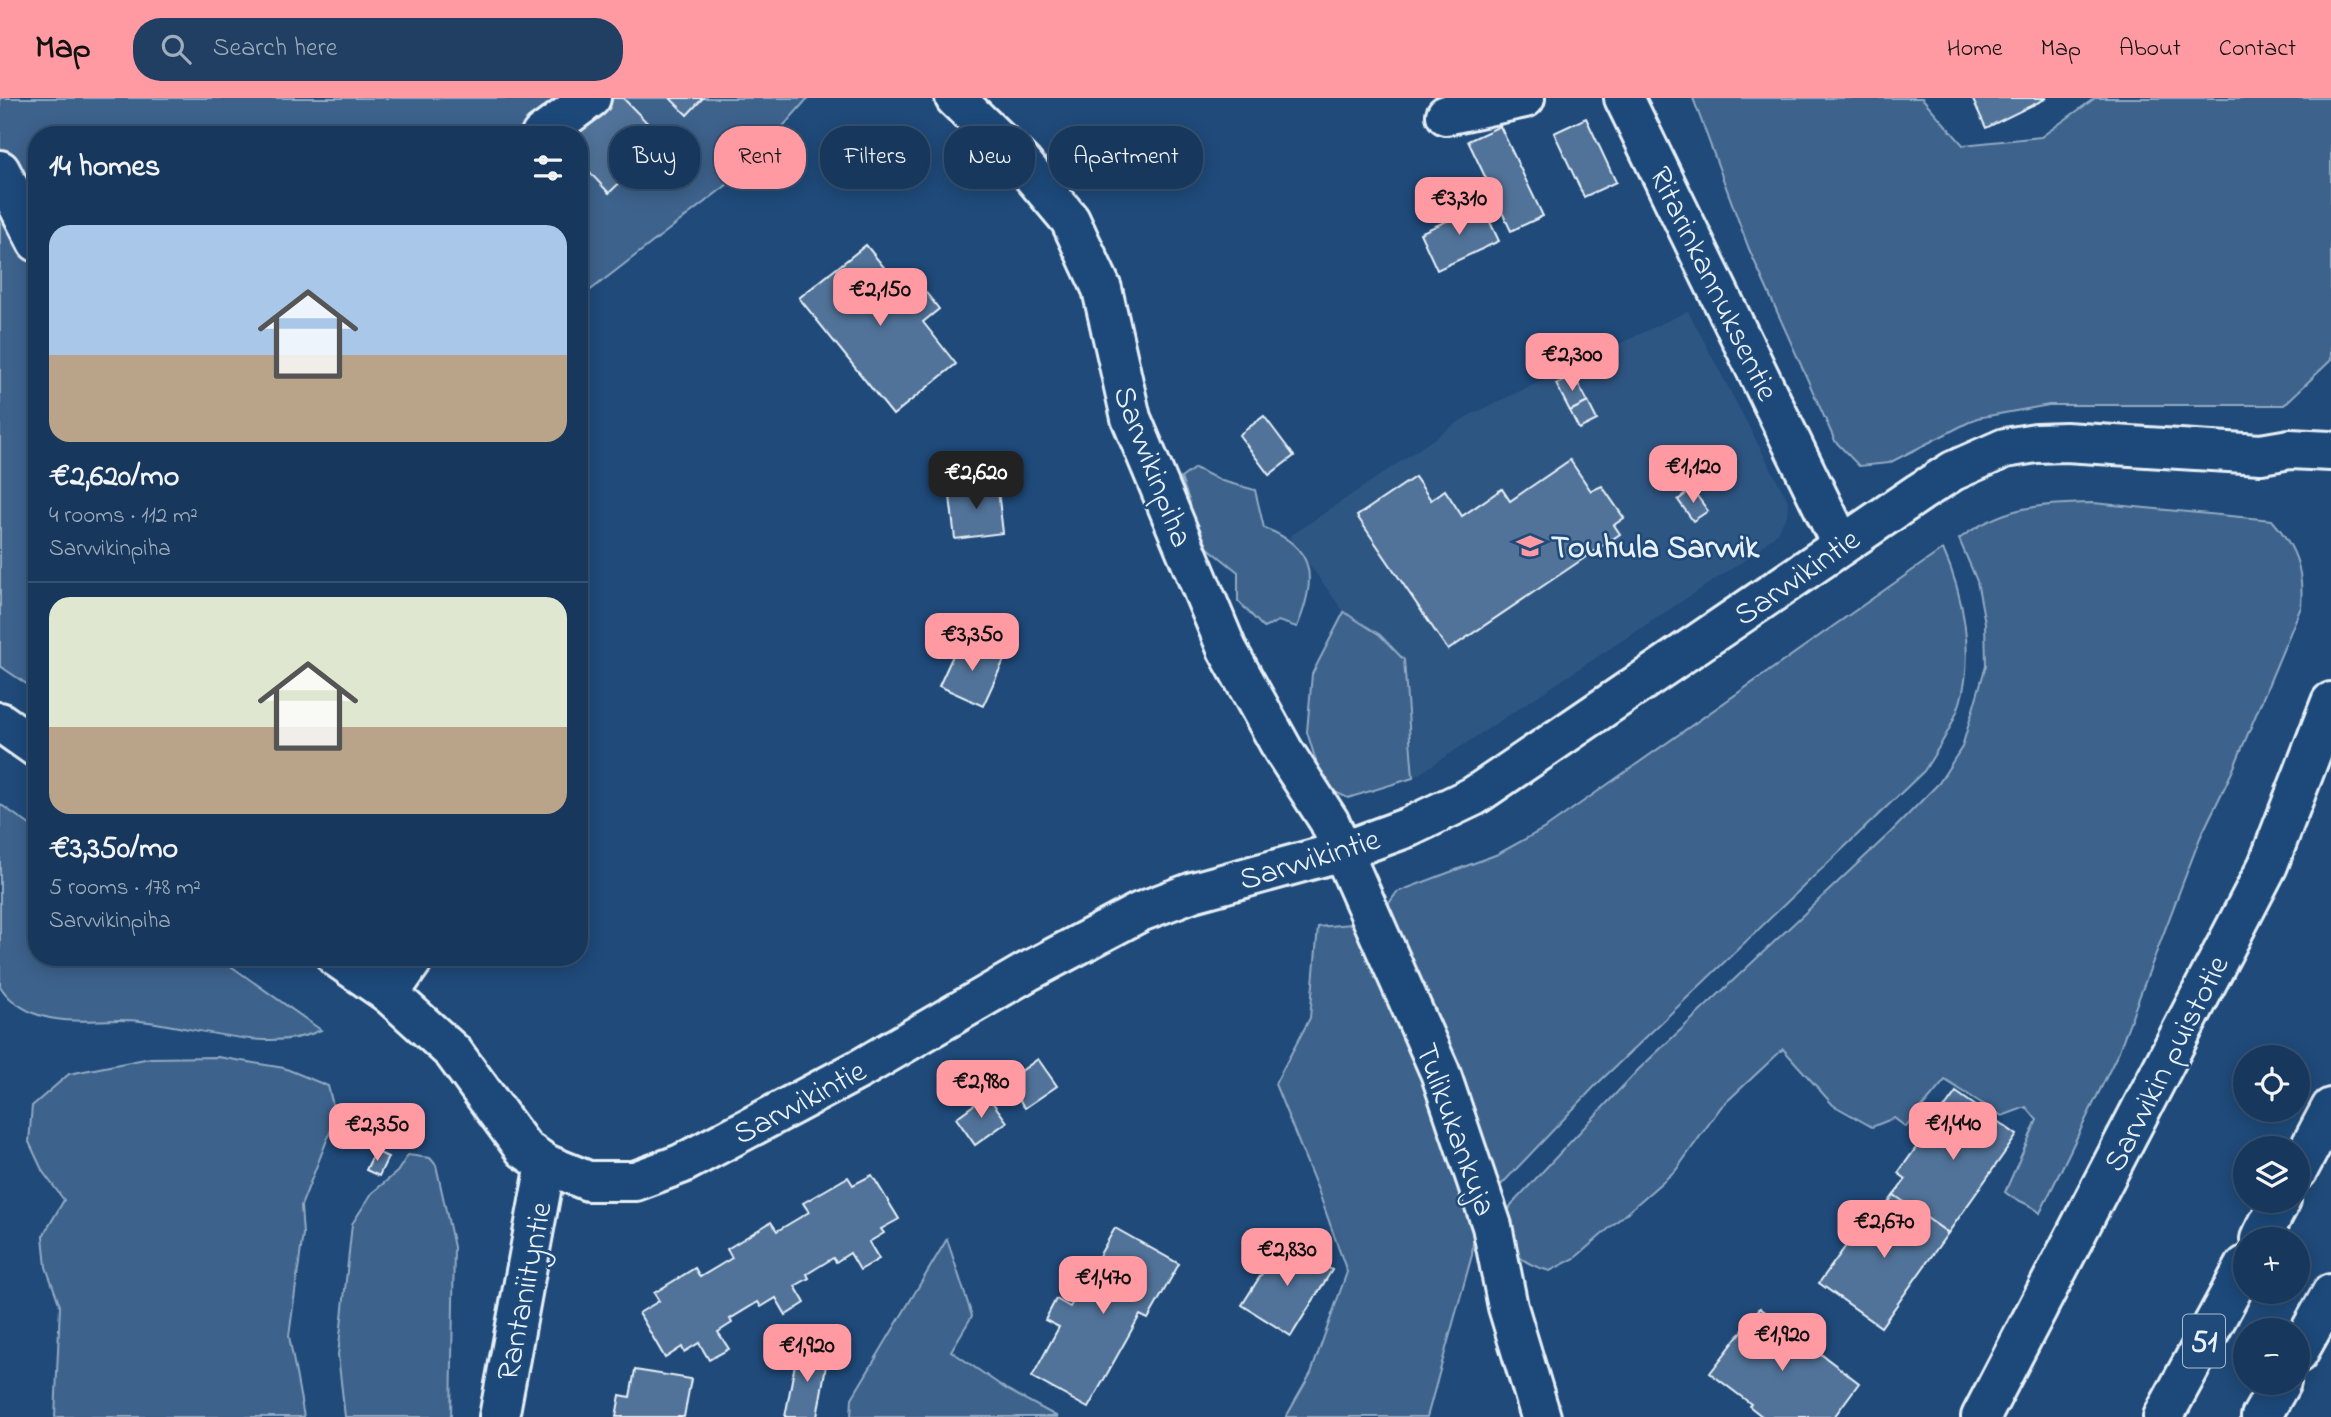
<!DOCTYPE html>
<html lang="en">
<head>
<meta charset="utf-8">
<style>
	body { margin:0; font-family:"Indie Flower",sans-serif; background:#203f62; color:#f1f3f6; height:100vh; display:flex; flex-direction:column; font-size:26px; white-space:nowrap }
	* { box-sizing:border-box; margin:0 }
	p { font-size:23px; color:#9eacbb }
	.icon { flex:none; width:38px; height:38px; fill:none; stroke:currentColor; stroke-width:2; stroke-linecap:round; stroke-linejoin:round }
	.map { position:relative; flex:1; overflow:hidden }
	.side { position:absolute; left:28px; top:28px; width:560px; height:840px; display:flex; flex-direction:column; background:#17385c; border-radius:28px; box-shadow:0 4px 18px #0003,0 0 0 2px #365272 }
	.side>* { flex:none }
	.top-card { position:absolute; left:609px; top:28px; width:665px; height:63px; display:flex; gap:14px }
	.tools { position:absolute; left:2233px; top:947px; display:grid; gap:14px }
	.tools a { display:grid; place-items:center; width:77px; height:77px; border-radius:50%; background:#17385c; box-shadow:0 4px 18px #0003,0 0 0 2px #365272; font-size:35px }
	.price { position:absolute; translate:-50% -60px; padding:0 16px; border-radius:14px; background:#ff9aa2; color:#111; font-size:23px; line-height:46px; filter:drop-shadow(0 2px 4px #0008) }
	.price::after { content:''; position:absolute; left:50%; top:42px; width:21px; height:16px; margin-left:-10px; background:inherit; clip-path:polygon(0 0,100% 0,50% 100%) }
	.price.selected { background:#222; color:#fff }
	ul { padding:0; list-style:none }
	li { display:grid; align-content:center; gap:14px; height:371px; padding:0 21px }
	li+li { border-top:2px solid #365272 }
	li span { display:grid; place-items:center; height:217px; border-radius:21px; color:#555 }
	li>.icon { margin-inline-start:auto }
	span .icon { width:126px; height:126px; fill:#fffc; stroke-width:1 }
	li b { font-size:30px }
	h2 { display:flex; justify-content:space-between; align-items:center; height:84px; padding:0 21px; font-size:30px }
	.chip { padding:0 24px; border-radius:28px; background:#17385c; box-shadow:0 4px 18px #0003,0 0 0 2px #365272; font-size:24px; line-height:63px }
	.chip.selected { background:#ff9aa2; color:#111 }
	header { display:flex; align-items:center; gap:42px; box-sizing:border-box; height:98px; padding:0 35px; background:#ff9aa2; color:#111 }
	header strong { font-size:33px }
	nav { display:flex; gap:38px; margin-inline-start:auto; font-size:24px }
	.search { width:490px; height:63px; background:#203f62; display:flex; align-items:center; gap:18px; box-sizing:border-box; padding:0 24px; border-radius:28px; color:#9eacbb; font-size:26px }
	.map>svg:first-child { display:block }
	.built { fill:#2e5683 }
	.green { fill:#3c628c; stroke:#92aac2; stroke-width:2 }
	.building { fill:#517399; stroke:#e8f1f8; stroke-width:2 }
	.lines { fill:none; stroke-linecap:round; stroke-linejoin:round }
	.minor-casing { stroke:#e8f1f8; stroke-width:44 }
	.major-casing { stroke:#e8f1f8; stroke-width:44 }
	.highway-casing { stroke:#e8f1f8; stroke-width:44 }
	.minor { stroke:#1f4a7a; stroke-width:38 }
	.major { stroke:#1f4a7a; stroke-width:38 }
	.highway { stroke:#1f4a7a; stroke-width:38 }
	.labels { text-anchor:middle; stroke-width:5; stroke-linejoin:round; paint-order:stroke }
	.shield { fill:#1f4a7a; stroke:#acbfd2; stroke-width:2 }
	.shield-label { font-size:30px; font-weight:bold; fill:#e8f1f8 }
	.street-label { font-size:32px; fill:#e8f1f8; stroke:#1f4a7a }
	.poi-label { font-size:32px; font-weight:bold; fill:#e8f1f8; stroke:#1f4a7a; text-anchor:start }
</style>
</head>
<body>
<header>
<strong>Map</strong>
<div class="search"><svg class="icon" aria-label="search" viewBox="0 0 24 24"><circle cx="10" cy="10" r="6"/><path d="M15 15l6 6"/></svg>Search here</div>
<nav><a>Home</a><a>Map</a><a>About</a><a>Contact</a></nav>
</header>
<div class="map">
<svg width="2331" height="1319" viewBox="0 0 2331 1319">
	<rect width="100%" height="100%" fill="#1f4a7a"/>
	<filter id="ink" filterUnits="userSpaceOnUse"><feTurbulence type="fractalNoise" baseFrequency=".0143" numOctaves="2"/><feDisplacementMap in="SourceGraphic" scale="14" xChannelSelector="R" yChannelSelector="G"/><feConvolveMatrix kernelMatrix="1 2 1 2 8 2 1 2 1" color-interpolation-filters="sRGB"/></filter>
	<g filter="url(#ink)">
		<!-- built -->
		<path class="built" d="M 1688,213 L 1788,403 L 1787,417 L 1776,436 L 1754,456 L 1413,680 L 1412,635 L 1380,537 L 1344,514 L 1289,439 L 1466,319 Z"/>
		<!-- green -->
		<g class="green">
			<path d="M 0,0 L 808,0 L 741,76 L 579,201 L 579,37 L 37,37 L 37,593 L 0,568 Z"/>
			<path d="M 1693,0 L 1922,0 L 1963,47 L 2041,39 L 2095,0 L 2331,0 L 2331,262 L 2284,307 L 2049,307 L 1977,320 L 1889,365 L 1859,368 L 1835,343 L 1749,151 Z"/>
			<path d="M 1195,370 L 1222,383 L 1255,392 L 1264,430 C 1316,449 1317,481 1297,529 L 1278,523 L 1264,530 L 1238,503 L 1238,474 L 1186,432 L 1190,405 L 1181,380 Z"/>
			<path d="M 2093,405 L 2272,422 C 2296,449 2304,472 2301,509 L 2232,674 L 2200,740 L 2118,955 L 2040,1115 C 2029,1104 2016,1104 2005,1094 L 2037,1022 L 2026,1009 L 2002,1018 L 1945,982 L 1906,1029 L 1894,1020 L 1872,1029 L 1833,1007 L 1783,951 L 1721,1009 L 1676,1072 L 1575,1160 L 1550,1173 C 1515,1164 1494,1143 1511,1107 L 1639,971 L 1890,735 L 1939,685 L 1962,649 L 1986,567 L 1985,525 L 1977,483 L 1959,441 C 2004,408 2039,406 2093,405 Z"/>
			<path d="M 1943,451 C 1963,496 1975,556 1960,605 C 1952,630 1938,651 1924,673 L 1596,987 L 1501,1087 L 1489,1085 L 1387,808 L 1397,794 L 1498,756 L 1547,729 Z"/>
			<path d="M 1344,514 L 1380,537 L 1404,562 L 1413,680 L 1348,700 L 1324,689 L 1307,634 L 1312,576 Z"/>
			<path d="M 0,706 L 37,732 L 37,859 L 218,859 L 321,932 C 270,957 194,928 140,923 C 104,919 68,929 33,915 C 20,909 7,900 0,888 Z"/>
			<path d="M 1351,826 L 1376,855 L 1468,1085 L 1474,1131 L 1472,1157 L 1427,1319 L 1286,1319 L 1311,1275 L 1347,1174 L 1318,1092 L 1275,986 L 1310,920 L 1318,829 Z"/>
			<path d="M 218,959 L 284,970 L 328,988 L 336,1019 L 301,1108 L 303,1136 L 289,1238 L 304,1319 L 55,1319 L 60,1208 L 46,1169 L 43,1138 L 64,1102 L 43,1074 L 29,1044 L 32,1008 L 69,976 L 150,960 Z"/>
			<path d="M 408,1057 L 430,1060 L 436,1067 L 454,1149 L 451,1319 L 345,1319 L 338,1257 L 352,1126 L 372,1095 L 397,1074 Z"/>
			<path d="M 947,1141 L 972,1218 L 951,1253 L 1006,1291 L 1058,1319 L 851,1319 L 852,1300 Z"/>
		</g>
		<!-- building -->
		<g class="building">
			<path d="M 607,0 L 623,0 L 664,42 L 609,95 L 579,63 L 579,37 L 569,37 Z"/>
			<path d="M 670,0 L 703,0 L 687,17 Z"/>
			<path d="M 1972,0 L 2047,0 L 1986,30 Z"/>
			<path d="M 1586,20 L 1616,84 L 1584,99 L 1554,35 Z"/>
			<path d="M 1500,28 L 1543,118 L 1511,133 L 1468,43 Z"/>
			<path d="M 1482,107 L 1499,143 L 1437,172 L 1420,135 Z"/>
			<path d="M 866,147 L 899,188 L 912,177 L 939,211 L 923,224 L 956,266 L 893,317 L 799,200 Z"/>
			<path d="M 1574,278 L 1588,304 L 1570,313 L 1556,286 Z"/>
			<path d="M 1588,304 L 1597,322 L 1579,331 L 1570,313 Z"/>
			<path d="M 1264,318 L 1294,358 L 1269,377 L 1239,337 Z"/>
			<path d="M 1570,362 L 1591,393 L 1602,388 L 1624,420 L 1614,427 L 1620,436 L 1448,552 L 1357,418 L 1415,379 L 1431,402 L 1445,392 L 1462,418 L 1502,391 L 1510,403 Z"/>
			<path d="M 997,384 L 1003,435 L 955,441 L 949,390 Z"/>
			<path d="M 1692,391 L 1708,413 L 1693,423 L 1678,402 Z"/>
			<path d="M 960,542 L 1004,562 L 983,608 L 939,588 Z"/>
			<path d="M 1038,961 L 1057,988 L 1025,1010 L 1006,984 Z"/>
			<path d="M 1956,994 L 2017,1037 L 1948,1135 L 1894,1097 L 1906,1081 L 1898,1075 Z"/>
			<path d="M 987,997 L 1007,1024 L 975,1047 L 956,1020 Z"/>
			<path d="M 375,1053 L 388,1059 L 379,1078 L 366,1072 Z"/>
			<path d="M 872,1077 L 899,1121 L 881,1131 L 884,1135 L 869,1144 L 879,1161 L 860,1172 L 850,1155 L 836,1164 L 833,1160 L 807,1176 L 809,1180 L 795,1188 L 805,1205 L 786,1217 L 776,1200 L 761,1209 L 758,1204 L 730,1221 L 732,1225 L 718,1234 L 729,1251 L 709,1262 L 699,1245 L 684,1254 L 682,1249 L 665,1260 L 639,1215 L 659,1203 L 654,1195 L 695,1170 L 700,1179 L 732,1160 L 727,1151 L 771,1124 L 777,1133 L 809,1114 L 803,1105 L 848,1079 L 853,1087 Z"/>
			<path d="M 1894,1097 L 1948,1135 L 1881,1229 L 1819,1185 L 1875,1108 L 1882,1113 Z"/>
			<path d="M 1115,1130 L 1179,1166 L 1148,1221 L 1140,1217 L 1088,1310 L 1032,1279 L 1059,1229 L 1045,1222 L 1056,1201 L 1070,1209 Z"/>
			<path d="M 1283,1142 L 1332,1172 L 1291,1238 L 1242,1207 Z"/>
			<path d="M 1760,1210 L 1859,1285 L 1834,1319 L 1763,1319 L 1749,1308 L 1751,1306 L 1710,1275 Z"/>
			<path d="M 798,1250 L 828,1256 L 817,1319 L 785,1319 Z"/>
			<path d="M 635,1272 L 691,1281 L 684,1319 L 616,1319 L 620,1297 L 630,1299 Z"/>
		</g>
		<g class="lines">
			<!-- minor casing -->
			<g class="minor-casing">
				<g id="minor">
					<path d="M 955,0 L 1022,65 L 1070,122 L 1102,191 L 1131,320 L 1227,551 L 1283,652 L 1329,723 L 1440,974 L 1492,1128 L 1508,1209 L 1541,1319"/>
					<path d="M 1624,0 L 1841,446"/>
					<path d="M 1446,17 L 1525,0"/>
					<path d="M 541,37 L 591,0"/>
					<path d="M 0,72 L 37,144"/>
					<path d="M 0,624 L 37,650"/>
					<path d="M 336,859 L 389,896 L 453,954 L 524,1051 L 546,1066 L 588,1083 L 635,1083 L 681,1066 L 860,971 L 1027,874 L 1140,814 L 1193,794 L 1343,753 L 1409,729 L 1474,698 L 1920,394 L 1953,373 L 2005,350 L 2036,345 L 2065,344 L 2261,356 L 2290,351 L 2331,353"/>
					<path d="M 389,896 L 415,859"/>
					<path d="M 499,1319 L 546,1066"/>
				</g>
			</g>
			<!-- major casing -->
			<g class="major-casing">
				<path id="major" d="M 1981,1319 L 2268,767 L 2331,604"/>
			</g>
			<!-- highway casing -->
			<g class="highway-casing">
				<g id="highway">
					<path d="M 2298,1072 L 2331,1010"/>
					<path d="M 2260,1141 L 2281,1102"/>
					<path d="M 2298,1255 L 2331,1196"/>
					<path d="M 2163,1319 L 2245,1168"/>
					<path d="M 2261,1319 L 2281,1284"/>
				</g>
			</g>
			<!-- minor -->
			<use href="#minor" class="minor"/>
			<!-- major -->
			<use href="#major" class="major"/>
			<!-- highway -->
			<use href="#highway" class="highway"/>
		</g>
	</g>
	<!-- icons -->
	<defs>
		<g id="school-bare" transform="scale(2.1)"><path d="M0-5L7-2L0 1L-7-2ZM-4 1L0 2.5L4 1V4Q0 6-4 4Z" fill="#ff9aa2" stroke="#1f4a7a" stroke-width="2.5" paint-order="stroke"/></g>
	</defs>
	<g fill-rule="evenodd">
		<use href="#school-bare" x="1530" y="448"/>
	</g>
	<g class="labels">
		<!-- shield labels -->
		<rect class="shield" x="2183" y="1216.5" width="42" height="53" rx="5"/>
		<g class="shield-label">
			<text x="2204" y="1253">51</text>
		</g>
		<!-- street labels -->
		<g class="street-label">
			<text transform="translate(1715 185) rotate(64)" y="11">Ritarinkannuksentie</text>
			<text transform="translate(1154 368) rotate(69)" y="11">Sarvvikinpiha</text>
			<text transform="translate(1796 478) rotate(-35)" y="11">Sarvvikintie</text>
			<text transform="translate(1309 760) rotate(-17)" y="11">Sarvvikintie</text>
			<text transform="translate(2165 965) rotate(-63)" y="11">Sarvvikin puistotie</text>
			<text transform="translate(799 1003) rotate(-28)" y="11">Sarvvikintie</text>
			<text transform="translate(1457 1031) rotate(70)" y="11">Tulikukankuja</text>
			<text transform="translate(523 1193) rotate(-79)" y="11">Rantaniityntie</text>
		</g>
		<!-- poi labels -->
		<g class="poi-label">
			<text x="1551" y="459">Touhula Sarvvik</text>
		</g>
	</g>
</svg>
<div class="tools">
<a><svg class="icon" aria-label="locate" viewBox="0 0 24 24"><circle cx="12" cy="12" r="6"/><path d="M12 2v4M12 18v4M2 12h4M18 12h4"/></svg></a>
<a><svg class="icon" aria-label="layers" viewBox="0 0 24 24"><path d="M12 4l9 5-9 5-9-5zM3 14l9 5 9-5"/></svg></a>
<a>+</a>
<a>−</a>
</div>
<b class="price" style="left:1459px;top:139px">€3,310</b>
<b class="price" style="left:880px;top:230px">€2,150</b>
<b class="price" style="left:1572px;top:295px">€2,300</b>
<b class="price" style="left:1693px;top:407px">€1,120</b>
<b class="price selected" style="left:976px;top:413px">€2,620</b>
<b class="price" style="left:972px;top:575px">€3,350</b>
<b class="price" style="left:981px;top:1022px">€2,980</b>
<b class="price" style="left:1953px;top:1064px">€1,440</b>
<b class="price" style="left:377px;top:1065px">€2,350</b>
<b class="price" style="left:1884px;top:1162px">€2,670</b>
<b class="price" style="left:1287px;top:1190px">€2,830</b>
<b class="price" style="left:1103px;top:1218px">€1,470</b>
<b class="price" style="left:1782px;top:1275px">€1,920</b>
<b class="price" style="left:807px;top:1286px">€1,920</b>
<div class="top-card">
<a class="chip">Buy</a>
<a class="chip selected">Rent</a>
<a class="chip">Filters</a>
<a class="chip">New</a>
<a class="chip">Apartment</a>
</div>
<section class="side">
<h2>14 homes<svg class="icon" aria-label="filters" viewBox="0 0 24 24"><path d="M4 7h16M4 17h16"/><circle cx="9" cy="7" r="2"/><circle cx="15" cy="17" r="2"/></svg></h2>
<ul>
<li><span style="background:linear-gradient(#a9c7e8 60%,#b9a48a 0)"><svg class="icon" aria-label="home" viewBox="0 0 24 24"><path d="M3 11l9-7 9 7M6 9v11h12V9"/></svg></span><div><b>€2,620/mo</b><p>4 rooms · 112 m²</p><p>Sarvvikinpiha</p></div></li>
<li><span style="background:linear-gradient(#dfe7d0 60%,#b9a48a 0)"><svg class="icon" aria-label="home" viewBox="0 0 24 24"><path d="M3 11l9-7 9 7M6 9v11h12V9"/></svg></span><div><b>€3,350/mo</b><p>5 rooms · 178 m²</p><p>Sarvvikinpiha</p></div></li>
</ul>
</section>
</div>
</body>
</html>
